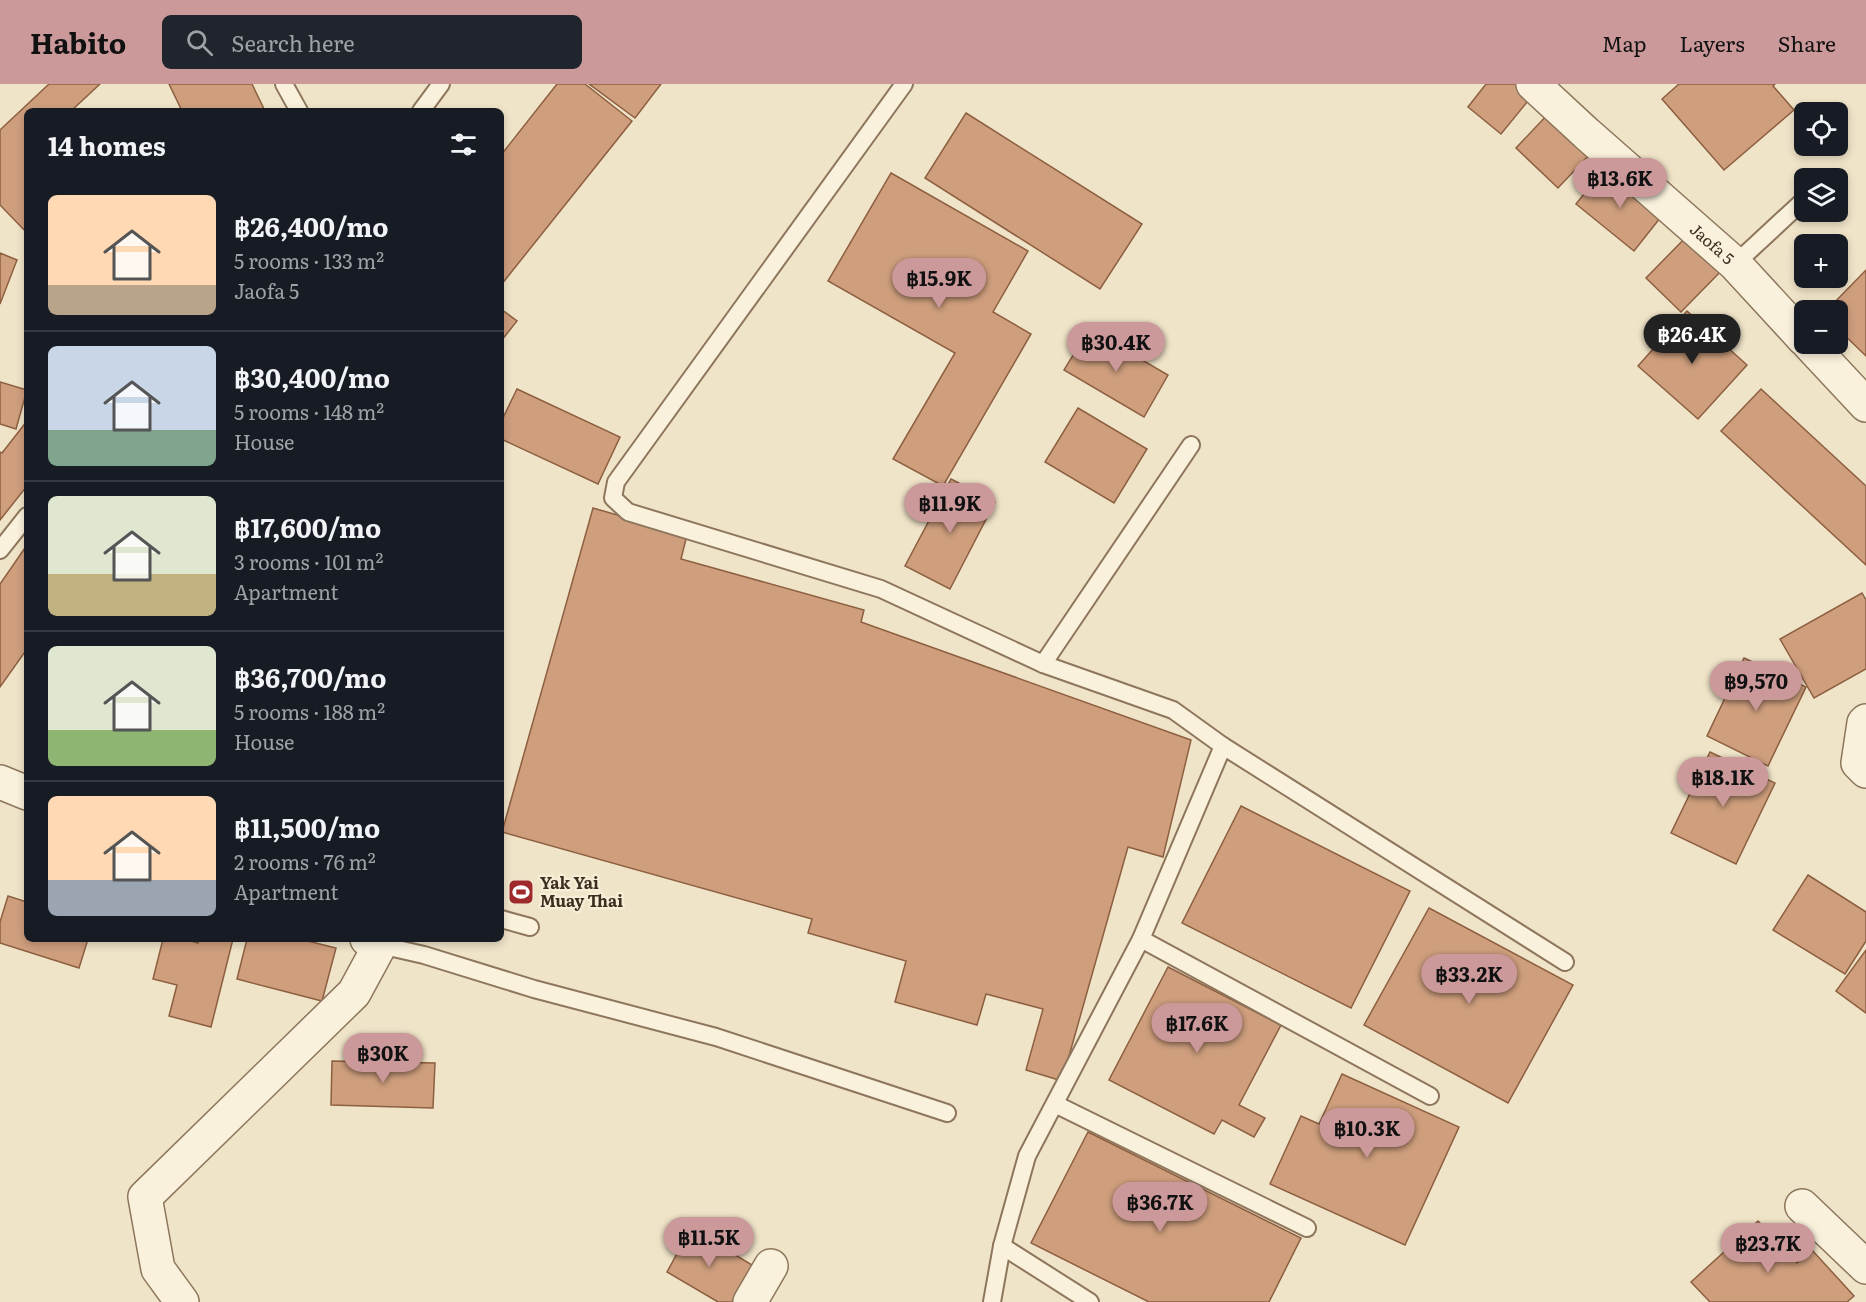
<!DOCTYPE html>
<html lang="en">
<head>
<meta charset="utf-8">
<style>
	body { margin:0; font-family:Literata,serif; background:#20242c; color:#f1f3f6; height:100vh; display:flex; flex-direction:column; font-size:22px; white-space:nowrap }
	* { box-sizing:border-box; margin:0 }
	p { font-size:20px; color:#9ea1a6 }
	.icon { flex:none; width:33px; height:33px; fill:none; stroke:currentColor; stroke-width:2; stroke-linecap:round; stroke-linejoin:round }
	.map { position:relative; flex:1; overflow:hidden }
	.drawer { position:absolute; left:24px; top:24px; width:480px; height:834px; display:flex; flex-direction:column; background:#171b24; border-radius:9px; box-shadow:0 3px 9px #0003 }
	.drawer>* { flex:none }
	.fabs { position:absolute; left:1794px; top:18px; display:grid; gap:12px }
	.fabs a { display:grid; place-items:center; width:54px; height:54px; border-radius:9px; background:#171b24; box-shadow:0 3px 9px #0003; font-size:30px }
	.price { position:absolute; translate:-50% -51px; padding:0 14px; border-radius:21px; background:#cc999b; color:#111; font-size:20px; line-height:39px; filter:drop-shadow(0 2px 3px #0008) }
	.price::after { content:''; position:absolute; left:50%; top:36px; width:18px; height:14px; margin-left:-9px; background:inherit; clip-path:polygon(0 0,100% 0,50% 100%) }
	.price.current { background:#222; color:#fff }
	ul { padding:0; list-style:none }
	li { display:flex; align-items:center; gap:18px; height:150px; padding:0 24px }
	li+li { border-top:2px solid #363941 }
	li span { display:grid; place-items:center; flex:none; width:168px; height:120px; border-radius:9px; color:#555 }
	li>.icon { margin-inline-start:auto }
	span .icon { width:72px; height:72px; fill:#fffc; stroke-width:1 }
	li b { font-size:26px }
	h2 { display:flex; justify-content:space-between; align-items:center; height:72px; padding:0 24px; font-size:26px }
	header { display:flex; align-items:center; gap:36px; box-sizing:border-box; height:84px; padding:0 30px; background:#cc999b; color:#111 }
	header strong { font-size:28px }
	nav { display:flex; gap:33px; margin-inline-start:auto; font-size:21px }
	.search { width:420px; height:54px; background:#20242c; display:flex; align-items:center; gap:15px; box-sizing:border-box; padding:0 21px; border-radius:9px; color:#9ea1a6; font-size:22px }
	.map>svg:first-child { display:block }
	.building { fill:#cf9f7d; stroke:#8d5f41; stroke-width:1.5 }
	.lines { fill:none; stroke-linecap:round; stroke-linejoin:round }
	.lane-casing { stroke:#8d765c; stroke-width:20 }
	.street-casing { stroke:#8d765c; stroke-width:36 }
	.lane { stroke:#faf1dc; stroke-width:16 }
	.street { stroke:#faf1dc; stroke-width:33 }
	.labels { text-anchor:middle; stroke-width:4.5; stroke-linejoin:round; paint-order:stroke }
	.street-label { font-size:16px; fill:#3d2e20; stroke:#f7eed8 }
	.poi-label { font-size:16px; font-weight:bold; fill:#3d2e20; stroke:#f7eed8; text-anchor:start }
</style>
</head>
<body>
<header>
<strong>Habito</strong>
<div class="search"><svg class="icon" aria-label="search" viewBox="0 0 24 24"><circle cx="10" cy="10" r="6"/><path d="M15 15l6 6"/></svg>Search here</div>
<nav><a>Map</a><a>Layers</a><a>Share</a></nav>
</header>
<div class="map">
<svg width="1866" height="1218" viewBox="0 0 1866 1218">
	<rect width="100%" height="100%" fill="#f0e4c8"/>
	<!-- building -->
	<g class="building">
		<path d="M 49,0 L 100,0 L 71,27 L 27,27 L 27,149 L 0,121 L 0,46 Z"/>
		<path d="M 169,0 L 252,0 L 265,27 L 182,27 Z"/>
		<path d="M 557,0 L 585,0 L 632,37 L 501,201 L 501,71 Z"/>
		<path d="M 589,0 L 661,0 L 635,34 Z"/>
		<path d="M 1486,0 L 1516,0 L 1532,12 L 1501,50 L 1468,23 Z"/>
		<path d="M 1679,0 L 1775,0 L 1773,2 L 1794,26 L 1724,86 L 1662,15 Z"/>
		<path d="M 966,29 L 1142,140 L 1100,205 L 925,94 Z"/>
		<path d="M 1549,29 L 1591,69 L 1558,104 L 1516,64 Z"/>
		<path d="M 1606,83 L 1664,129 L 1634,167 L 1576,120 Z"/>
		<path d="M 891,89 L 1028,167 L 993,228 L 1031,250 L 943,402 L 893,375 L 955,269 L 828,197 Z"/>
		<path d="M 1691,148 L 1726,182 L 1681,228 L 1646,194 Z"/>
		<path d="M 0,169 L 17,176 L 0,220 Z"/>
		<path d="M 1866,186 L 1866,272 L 1838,245 L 1838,226 L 1827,226 Z"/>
		<path d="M 501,225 L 517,237 L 501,257 Z"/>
		<path d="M 1687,227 L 1747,281 L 1698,335 L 1638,282 Z"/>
		<path d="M 1089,245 L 1168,291 L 1144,333 L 1064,286 Z"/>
		<path d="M 0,298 L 27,306 L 16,345 L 0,340 Z"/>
		<path d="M 517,305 L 620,353 L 598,400 L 501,355 L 501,338 Z"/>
		<path d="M 1761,305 L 1866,402 L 1866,481 L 1721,347 Z"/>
		<path d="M 1078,324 L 1147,365 L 1114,419 L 1045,378 Z"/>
		<path d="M 27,337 L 27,402 L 0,436 L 0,368 L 2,369 Z"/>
		<path d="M 951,395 L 995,418 L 950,505 L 905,482 Z"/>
		<path d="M 593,424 L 687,451 L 681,475 L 864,526 L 861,538 L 1191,656 L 1163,773 L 1128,763 L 1062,997 L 1026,986 L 1043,925 L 986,910 L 977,941 L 895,918 L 906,877 L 808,849 L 812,835 L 502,748 Z"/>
		<path d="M 27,461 L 27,565 L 0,603 L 0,500 Z"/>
		<path d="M 1862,509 L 1866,516 L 1866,585 L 1814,614 L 1780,555 Z"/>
		<path d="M 1744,574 L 1806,603 L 1768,682 L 1707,652 Z"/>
		<path d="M 1710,668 L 1775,699 L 1736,780 L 1671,749 Z"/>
		<path d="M 1241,722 L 1410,807 L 1351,924 L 1182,839 Z"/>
		<path d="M 1808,791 L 1866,828 L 1866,857 L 1845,890 L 1773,846 Z"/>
		<path d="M 8,812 L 27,818 L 27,855 L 88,855 L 79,884 L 0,859 L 0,838 Z"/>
		<path d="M 1429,824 L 1573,901 L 1508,1019 L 1364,941 Z"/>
		<path d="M 163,855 L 184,855 L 198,859 L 199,855 L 233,855 L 211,943 L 169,932 L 177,901 L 153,895 Z"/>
		<path d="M 247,855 L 300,855 L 336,864 L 322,917 L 237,895 Z"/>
		<path d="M 1866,866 L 1866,929 L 1836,907 Z"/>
		<path d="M 1168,883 L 1281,941 L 1239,1021 L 1265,1034 L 1254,1053 L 1222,1036 L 1214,1050 L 1109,996 Z"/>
		<path d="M 332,977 L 435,979 L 433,1024 L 331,1021 Z"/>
		<path d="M 1342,990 L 1459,1043 L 1405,1161 L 1270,1100 L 1301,1032 L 1319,1040 Z"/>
		<path d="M 1088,1048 L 1301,1154 L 1269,1218 L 1149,1218 L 1031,1159 Z"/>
		<path d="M 1758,1137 L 1797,1179 L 1812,1166 L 1854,1212 L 1847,1218 L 1710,1218 L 1691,1198 Z"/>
		<path d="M 691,1144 L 752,1181 L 732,1218 L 718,1218 L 667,1188 Z"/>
	</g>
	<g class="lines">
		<!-- lane casing -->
		<g class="lane-casing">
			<g id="lane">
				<path d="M 284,0 L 299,27"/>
				<path d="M 904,0 L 616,398 L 613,414 L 628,428 L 881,505 L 1043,580 L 1173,626 L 1223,662"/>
				<path d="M 421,27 L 441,0"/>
				<path d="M 1735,180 L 1804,116"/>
				<path d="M 0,466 L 27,432"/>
				<path d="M 1043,580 L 1191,361"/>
				<path d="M 501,835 L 530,843"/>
				<path d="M 1141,855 L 1430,1012"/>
				<path d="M 381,857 L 380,861 L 424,871 L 534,905 L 716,953 L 947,1029"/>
				<path d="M 1055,1020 L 1307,1144"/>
				<path d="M 1002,1162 L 1090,1218"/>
				<path d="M 992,1218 L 1002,1162 L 1027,1072 L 1141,855 L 1223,662 L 1565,878"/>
			</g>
		</g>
		<!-- street casing -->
		<g class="street-casing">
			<g id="street">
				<path id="s1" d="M 1533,0 L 1586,49 L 1735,180 L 1804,255"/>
				<path d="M 1809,260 L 1866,321"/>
				<path d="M 1866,637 L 1864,639 L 1858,679 L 1866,687"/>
				<path d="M 0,698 L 27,709"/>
				<path d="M 1802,1122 L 1866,1183"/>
				<path d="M 182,1218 L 158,1185 L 145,1113 L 354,909 L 380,861 L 367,855"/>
				<path d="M 750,1218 L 771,1182"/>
			</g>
		</g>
		<!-- lane -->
		<use href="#lane" class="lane"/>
		<!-- street -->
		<use href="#street" class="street"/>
	</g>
	<!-- icons -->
	<defs>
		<g id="stadium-square" transform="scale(1.35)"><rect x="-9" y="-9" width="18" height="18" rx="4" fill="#9e2a2b" stroke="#f7eed8"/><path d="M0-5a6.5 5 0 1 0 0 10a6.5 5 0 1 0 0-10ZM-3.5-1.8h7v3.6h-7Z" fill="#fff"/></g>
	</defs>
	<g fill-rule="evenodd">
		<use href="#stadium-square" x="521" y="808"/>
	</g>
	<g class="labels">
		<!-- street labels -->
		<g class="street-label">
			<text dy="6" stroke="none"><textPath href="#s1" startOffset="240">Jaofa 5</textPath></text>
		</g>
		<!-- poi labels -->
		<g class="poi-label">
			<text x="540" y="805">Yak Yai<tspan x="540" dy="18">Muay Thai</tspan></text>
		</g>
	</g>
</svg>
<div class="fabs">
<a><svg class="icon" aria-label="locate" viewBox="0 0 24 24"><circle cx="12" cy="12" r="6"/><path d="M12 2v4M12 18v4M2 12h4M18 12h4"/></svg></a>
<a><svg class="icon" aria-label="layers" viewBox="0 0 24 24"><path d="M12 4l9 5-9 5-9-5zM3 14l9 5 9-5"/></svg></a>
<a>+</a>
<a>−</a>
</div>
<b class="price" style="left:1620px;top:125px">฿13.6K</b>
<b class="price" style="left:939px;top:225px">฿15.9K</b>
<b class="price current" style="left:1692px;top:281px">฿26.4K</b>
<b class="price" style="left:1116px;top:289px">฿30.4K</b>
<b class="price" style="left:950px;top:450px">฿11.9K</b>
<b class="price" style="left:1756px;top:628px">฿9,570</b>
<b class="price" style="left:1723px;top:724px">฿18.1K</b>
<b class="price" style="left:1469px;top:921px">฿33.2K</b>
<b class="price" style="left:1197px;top:970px">฿17.6K</b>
<b class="price" style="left:383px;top:1000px">฿30K</b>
<b class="price" style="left:1367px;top:1075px">฿10.3K</b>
<b class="price" style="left:1160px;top:1149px">฿36.7K</b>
<b class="price" style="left:709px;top:1184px">฿11.5K</b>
<b class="price" style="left:1768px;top:1190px">฿23.7K</b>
<section class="drawer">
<h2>14 homes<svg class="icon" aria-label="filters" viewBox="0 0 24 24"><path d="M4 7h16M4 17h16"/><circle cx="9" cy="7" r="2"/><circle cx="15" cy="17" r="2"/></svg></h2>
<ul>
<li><span style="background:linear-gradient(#ffd9b3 75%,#b9a48a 0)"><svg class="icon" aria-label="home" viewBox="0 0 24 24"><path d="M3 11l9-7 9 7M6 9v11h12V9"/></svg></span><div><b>฿26,400/mo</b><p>5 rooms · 133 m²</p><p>Jaofa 5</p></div></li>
<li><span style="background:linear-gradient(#c9d6e8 70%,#7fa58c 0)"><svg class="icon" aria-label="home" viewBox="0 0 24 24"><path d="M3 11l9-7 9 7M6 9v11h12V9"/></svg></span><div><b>฿30,400/mo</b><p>5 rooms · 148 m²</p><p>House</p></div></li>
<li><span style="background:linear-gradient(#dfe7d0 65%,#c2b280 0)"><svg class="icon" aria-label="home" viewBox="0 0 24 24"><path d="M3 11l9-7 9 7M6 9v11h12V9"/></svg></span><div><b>฿17,600/mo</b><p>3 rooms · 101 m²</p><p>Apartment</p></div></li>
<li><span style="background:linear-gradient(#dfe7d0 70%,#8fb573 0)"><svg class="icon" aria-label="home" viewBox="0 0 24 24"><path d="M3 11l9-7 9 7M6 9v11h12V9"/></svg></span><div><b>฿36,700/mo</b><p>5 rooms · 188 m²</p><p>House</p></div></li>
<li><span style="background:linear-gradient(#ffd9b3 70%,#9aa5b1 0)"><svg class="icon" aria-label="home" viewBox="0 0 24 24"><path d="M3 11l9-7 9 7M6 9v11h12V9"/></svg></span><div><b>฿11,500/mo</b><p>2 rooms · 76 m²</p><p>Apartment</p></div></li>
</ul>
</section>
</div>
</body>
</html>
